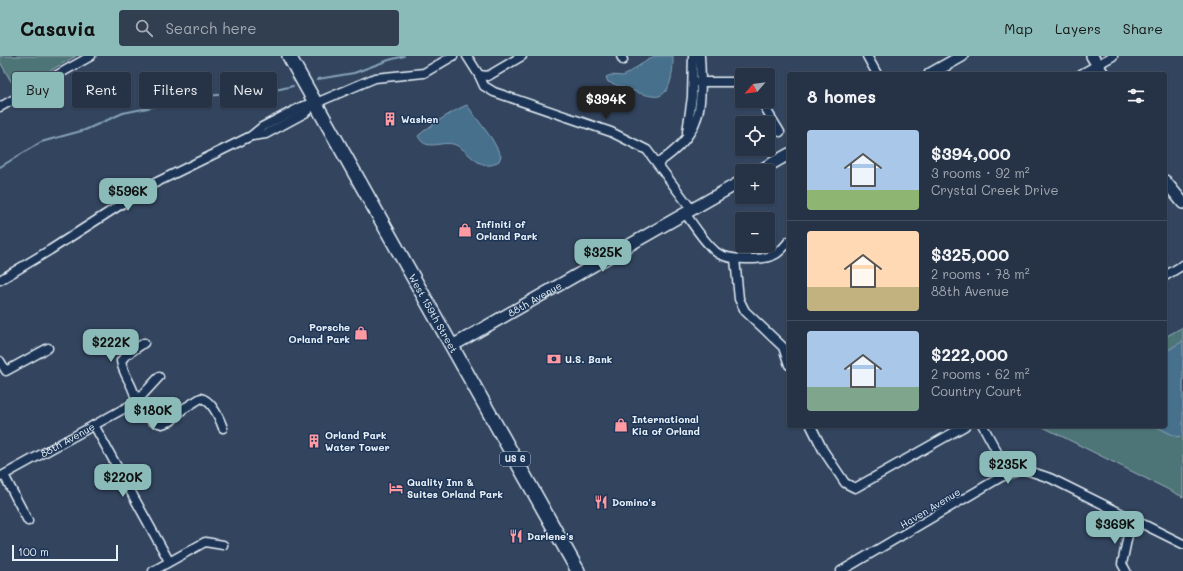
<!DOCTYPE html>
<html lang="en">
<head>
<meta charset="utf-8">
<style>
	body { margin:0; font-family:Mali,sans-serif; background:#323f51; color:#f1f3f6; height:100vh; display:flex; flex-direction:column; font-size:15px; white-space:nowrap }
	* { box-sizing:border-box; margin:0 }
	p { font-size:13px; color:#a4aab3 }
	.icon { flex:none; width:22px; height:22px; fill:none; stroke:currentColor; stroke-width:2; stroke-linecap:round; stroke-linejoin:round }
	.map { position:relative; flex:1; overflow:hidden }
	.details { position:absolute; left:787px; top:16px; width:380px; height:356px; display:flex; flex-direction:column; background:#263346; border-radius:4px; box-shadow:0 1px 3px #0004,0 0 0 1px #424e5f }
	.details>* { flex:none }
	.hud { position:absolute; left:12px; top:16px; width:380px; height:36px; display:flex; gap:8px }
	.needle { width:26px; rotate:242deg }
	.fabs { position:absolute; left:735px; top:12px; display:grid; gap:8px }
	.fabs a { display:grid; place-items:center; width:40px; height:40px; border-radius:4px; background:#263346; box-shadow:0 1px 3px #0004,0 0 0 1px #424e5f; font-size:20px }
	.scale { position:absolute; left:12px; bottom:10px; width:106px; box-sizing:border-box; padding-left:4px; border:2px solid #e8f1f8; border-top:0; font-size:11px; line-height:14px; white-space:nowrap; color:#e8f1f8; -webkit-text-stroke:3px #1d3557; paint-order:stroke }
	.price { position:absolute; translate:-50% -34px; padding:0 9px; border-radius:8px; background:#8bbbb9; color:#111; font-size:13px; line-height:26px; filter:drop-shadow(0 1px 2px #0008) }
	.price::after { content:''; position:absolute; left:50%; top:24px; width:12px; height:9px; margin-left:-6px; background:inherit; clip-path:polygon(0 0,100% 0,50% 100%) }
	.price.active { background:#222; color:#fff }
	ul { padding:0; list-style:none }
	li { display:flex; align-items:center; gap:12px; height:100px; padding:0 20px }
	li+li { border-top:1px solid #424e5f }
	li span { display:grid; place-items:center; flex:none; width:112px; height:80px; border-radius:4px; color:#555 }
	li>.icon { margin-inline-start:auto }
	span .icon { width:48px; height:48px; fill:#fffc; stroke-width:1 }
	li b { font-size:17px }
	h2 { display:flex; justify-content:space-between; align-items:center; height:48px; padding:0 20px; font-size:17px }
	.tag { padding:0 14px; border-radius:4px; background:#263346; box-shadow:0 1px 3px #0004,0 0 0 1px #424e5f; font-size:14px; line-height:36px }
	.tag.active { background:#8bbbb9; color:#111 }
	header { display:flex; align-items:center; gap:24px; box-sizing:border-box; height:56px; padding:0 20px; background:#8bbbb9; color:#111 }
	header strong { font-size:19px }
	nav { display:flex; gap:22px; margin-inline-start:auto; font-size:14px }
	.search { width:280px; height:36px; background:#323f51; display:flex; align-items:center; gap:10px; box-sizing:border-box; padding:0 14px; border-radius:4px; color:#a4aab3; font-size:15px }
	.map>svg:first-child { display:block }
	.green { fill:#4d7477; stroke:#9ab2b8 }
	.water { fill:#466f8d; stroke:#87a3b8 }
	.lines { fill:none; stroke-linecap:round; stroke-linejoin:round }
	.stream { stroke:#87a3b8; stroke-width:2 }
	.street-casing { stroke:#e8f1f8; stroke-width:11 }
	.secondary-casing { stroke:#e8f1f8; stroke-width:14 }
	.primary-casing { stroke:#e8f1f8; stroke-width:16 }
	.street { stroke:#1d3557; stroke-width:8 }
	.secondary { stroke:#1d3557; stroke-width:11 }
	.primary { stroke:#1d3557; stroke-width:13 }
	.labels { text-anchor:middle; stroke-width:3; stroke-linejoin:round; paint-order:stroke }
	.shield { fill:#1d3557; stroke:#abb9c8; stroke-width:1 }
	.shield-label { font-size:9px; font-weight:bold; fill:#e8f1f8 }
	.poi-label { font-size:10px; font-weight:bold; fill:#e8f1f8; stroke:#1d3557; text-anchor:start }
	.street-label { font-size:10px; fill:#e8f1f8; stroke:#1d3557 }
</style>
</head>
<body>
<header>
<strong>Casavia</strong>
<div class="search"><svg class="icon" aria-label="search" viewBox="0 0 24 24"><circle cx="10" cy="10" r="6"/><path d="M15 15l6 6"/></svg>Search here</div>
<nav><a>Map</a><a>Layers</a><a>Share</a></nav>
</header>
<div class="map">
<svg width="1183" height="515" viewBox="0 0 1183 515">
	<rect width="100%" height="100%" fill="#32445e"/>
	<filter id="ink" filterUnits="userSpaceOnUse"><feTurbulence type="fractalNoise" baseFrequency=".025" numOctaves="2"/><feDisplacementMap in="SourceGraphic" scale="8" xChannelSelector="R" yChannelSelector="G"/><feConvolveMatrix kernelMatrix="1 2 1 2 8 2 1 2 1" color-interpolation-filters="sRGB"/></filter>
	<g filter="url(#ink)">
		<!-- green -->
		<g class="green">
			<path d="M 0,0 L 76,0 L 16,34 L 0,6 Z"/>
			<path d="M 1183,271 L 1183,441 L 1041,370 L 1165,370 L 1165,281 Z"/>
		</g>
		<!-- water -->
		<g class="water">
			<path d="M 654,0 L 673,0 L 673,1 C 673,13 672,36 659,40 C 650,43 618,29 608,26 L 606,21 L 611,19 L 623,20 Z"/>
			<path d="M 467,49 L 492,83 L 501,100 L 499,105 C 497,106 493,109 491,109 C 475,111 467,92 453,88 C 439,85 426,96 418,80 C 429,70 454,54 467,49 Z"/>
			<path d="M 1183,285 L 1183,379 L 1177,381 L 1155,370 L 1165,370 L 1165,296 Z"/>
		</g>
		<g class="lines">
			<!-- stream -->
			<g class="stream">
				<path d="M 318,23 L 354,17 L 389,4 L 404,0"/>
				<path d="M 0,111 L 41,86 L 85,74 L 123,57 L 207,40 L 280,33 L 293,30"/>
			</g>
			<!-- street casing -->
			<g class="street-casing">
				<g id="street">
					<path d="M 467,0 L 479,19 L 488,20 L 522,0"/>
					<path d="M 621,0 L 623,4"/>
					<path d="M 867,0 L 877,18"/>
					<path d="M 1081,18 L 1113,0"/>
					<path d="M 479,19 L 484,30 L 494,36 L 611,76 L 647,94 L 692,154"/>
					<path d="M 695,26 L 738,26 L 742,28"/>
					<path d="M 761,45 L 780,76"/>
					<path d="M 0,51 L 91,0"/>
					<path d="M 687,76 L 692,41 L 693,0"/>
					<path d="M 252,80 L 266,78 L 305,57 L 315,47"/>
					<path d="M 658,107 C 673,97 690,82 696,64 C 702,50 701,16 700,0"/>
					<path d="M 685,157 C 694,170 704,186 716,196 C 727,205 764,205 776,198 C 781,195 785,190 789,185"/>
					<path d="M 735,203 L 739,243 L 745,255 L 783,291 L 789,309"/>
					<path d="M 1165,220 L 1183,209"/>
					<path d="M 0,224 L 50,194 L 153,128 L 251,80 L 262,71 L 303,50 L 316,47 L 375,22 L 424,17 L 453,0"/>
					<path d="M 0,305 L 6,315 L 48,292"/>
					<path d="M 159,321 L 136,346 L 152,365 L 162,368 L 171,365 L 183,353 L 201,342 C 212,345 219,361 223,372"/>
					<path d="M 94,369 L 169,505"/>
					<path d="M 811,370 L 823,394 L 845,427 L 855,432 L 965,370"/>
					<path d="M 983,370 L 1009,418"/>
					<path d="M 4,419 L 28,465"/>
					<path id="s1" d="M 0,421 L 136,346 C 135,330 123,320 121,305 L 125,300 L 144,287"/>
					<path d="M 153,515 L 205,486 L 223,489"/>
					<path d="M 841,515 L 1001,421 L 1023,413 L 1050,422 L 1183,488"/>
					<path d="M 1126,515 L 1122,508 L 1128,479 L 1136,465"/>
				</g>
			</g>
			<!-- secondary casing -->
			<g class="secondary-casing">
				<g id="secondary">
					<path d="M 1092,0 L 1103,18"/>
					<path d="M 930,18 L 962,0"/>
					<path d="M 759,115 L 789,98"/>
					<path d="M 1165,125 L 1183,147"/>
					<path id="s2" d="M 452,290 L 742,125"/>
				</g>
			</g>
			<!-- primary casing -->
			<g class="primary-casing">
				<g id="primary">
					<path id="s3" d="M 289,0 L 578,515"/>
				</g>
			</g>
			<!-- street -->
			<use href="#street" class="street"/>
			<!-- secondary -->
			<use href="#secondary" class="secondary"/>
			<!-- primary -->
			<use href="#primary" class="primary"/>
		</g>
	</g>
	<!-- icons -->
	<defs>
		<g id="building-bare" transform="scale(1.08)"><path d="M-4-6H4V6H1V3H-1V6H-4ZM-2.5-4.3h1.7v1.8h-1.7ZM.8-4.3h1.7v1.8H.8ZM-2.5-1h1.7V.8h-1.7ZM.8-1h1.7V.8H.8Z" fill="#ff9aa2" stroke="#1d3557" stroke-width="2.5" paint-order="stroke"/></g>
		<g id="shop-bare" transform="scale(1.08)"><path d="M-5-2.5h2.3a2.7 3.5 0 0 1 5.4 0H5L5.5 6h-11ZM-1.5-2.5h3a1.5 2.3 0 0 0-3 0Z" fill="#ff9aa2" stroke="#1d3557" stroke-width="2.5" paint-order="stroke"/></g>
		<g id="bank-bare" transform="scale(1.08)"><path d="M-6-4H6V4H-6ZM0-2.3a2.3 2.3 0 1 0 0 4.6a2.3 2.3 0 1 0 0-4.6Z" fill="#ff9aa2" stroke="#1d3557" stroke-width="2.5" paint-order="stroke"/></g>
		<g id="hotel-bare" transform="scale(1.08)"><path d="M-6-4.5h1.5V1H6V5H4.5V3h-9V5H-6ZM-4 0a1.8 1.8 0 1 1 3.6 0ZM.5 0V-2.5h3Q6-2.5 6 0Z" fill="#ff9aa2" stroke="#1d3557" stroke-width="2.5" paint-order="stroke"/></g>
		<g id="restaurant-bare" transform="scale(1.08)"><path d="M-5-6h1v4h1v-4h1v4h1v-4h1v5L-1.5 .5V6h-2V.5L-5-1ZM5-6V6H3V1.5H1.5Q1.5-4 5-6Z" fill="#ff9aa2" stroke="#1d3557" stroke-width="2.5" paint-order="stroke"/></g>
	</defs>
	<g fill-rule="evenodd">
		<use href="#building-bare" x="390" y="63"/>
		<use href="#shop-bare" x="465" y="174"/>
		<use href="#shop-bare" x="361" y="277"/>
		<use href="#bank-bare" x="554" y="303"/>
		<use href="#shop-bare" x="621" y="369"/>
		<use href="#building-bare" x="314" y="385"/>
		<use href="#hotel-bare" x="396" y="432"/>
		<use href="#restaurant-bare" x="601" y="446"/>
		<use href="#restaurant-bare" x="516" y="480"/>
	</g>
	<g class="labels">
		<!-- shield labels -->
		<rect class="shield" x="500" y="396" width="30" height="14" rx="3"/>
		<g class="shield-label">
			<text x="515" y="406">US 6</text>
		</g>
		<!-- poi labels -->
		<g class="poi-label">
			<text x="401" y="67">Washen</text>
			<text x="476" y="172">Infiniti of<tspan x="476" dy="12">Orland Park</tspan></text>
			<text x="350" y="275" text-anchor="end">Porsche<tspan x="350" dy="12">Orland Park</tspan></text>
			<text x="565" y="307">U.S. Bank</text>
			<text x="632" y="367">International<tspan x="632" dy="12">Kia of Orland</tspan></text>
			<text x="325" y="383">Orland Park<tspan x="325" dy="12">Water Tower</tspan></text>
			<text x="407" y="430">Quality Inn &amp;<tspan x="407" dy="12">Suites Orland Park</tspan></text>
			<text x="612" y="450">Domino's</text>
			<text x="527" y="484">Darlene's</text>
		</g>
		<!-- street labels -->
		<g class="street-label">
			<text dy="4" stroke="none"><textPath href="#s2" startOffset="95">88th Avenue</textPath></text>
			<text dy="4" stroke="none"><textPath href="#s3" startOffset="295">West 159th Street</textPath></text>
			<text dy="4" stroke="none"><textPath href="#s1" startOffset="77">88th Avenue</textPath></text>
			<text transform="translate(930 452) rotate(-31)" y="4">Haven Avenue</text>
		</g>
	</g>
</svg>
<div class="fabs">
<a><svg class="needle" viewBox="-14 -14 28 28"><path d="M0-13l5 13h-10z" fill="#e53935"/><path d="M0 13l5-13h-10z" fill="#a4aab3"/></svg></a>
<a><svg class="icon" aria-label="locate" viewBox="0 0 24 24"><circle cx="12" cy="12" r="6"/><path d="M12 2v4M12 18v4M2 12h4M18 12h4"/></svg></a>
<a>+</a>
<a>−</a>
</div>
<div class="scale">100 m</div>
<b class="price active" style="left:606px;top:64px">$394K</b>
<b class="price" style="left:128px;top:156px">$596K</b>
<b class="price" style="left:603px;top:217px">$325K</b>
<b class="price" style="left:111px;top:307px">$222K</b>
<b class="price" style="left:153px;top:375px">$180K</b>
<b class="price" style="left:1008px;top:429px">$235K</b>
<b class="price" style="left:123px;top:442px">$220K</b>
<b class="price" style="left:1115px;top:489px">$369K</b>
<div class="hud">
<a class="tag active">Buy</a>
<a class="tag">Rent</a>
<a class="tag">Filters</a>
<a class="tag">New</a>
</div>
<section class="details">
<h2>8 homes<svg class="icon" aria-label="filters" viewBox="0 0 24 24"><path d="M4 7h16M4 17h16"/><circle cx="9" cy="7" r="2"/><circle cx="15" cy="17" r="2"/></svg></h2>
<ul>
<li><span style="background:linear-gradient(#a9c7e8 75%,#8fb573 0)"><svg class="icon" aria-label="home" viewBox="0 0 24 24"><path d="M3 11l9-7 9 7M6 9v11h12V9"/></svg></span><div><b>$394,000</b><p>3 rooms · 92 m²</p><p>Crystal Creek Drive</p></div></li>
<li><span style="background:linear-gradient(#ffd9b3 70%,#c2b280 0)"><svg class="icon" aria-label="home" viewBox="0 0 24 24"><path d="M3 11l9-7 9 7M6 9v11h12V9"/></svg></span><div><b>$325,000</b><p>2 rooms · 78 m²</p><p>88th Avenue</p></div></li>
<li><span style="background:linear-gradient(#a9c7e8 70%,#7fa58c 0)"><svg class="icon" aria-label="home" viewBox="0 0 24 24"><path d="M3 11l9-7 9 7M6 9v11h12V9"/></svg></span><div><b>$222,000</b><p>2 rooms · 62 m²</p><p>Country Court</p></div></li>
</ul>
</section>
</div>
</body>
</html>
